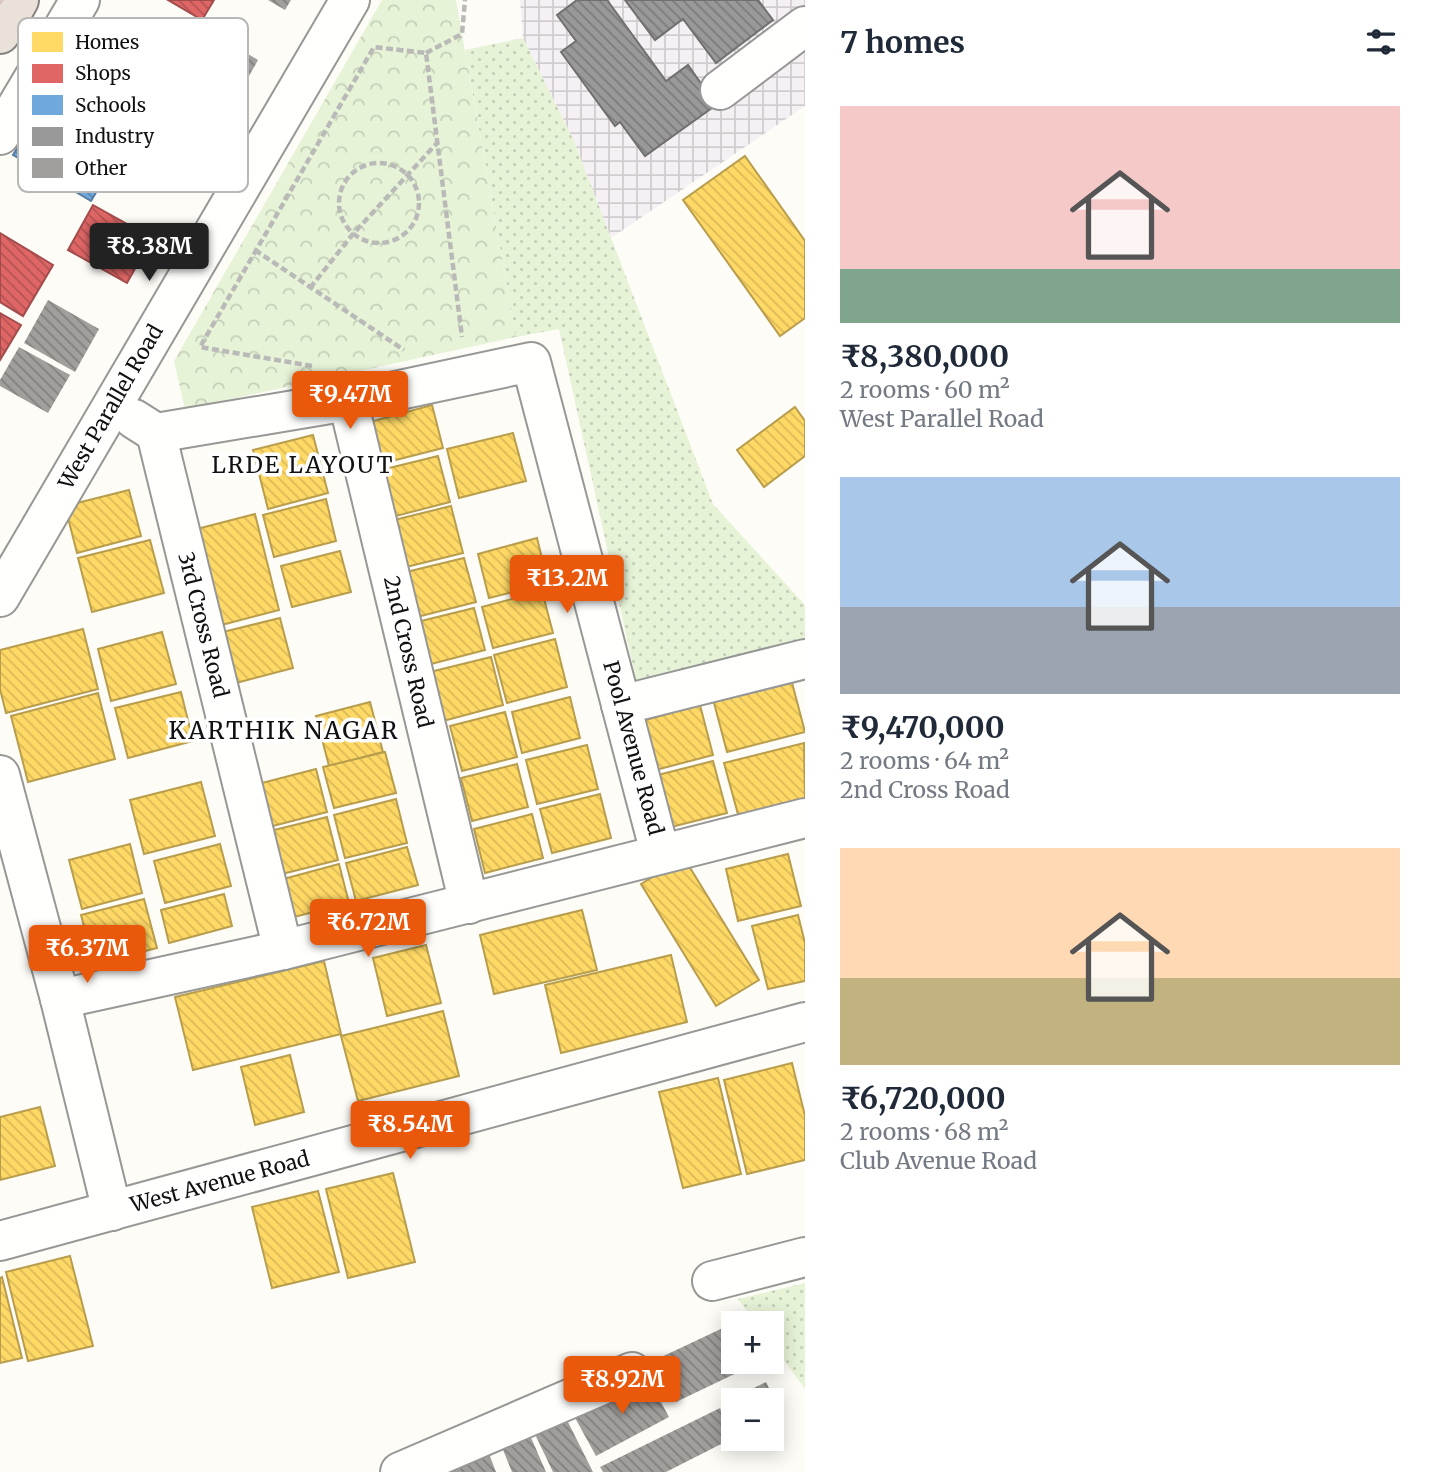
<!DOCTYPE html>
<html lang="en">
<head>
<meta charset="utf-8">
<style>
	body { margin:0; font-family:Merriweather,serif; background:#f6f6f7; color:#1f2937; height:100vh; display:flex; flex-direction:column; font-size:26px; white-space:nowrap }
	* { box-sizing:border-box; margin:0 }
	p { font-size:23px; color:#747a83 }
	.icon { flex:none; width:38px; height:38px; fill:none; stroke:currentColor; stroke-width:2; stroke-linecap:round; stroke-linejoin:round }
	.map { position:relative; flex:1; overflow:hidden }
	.drawer { display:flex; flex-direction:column; background:#fff; width:630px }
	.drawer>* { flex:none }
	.tools { position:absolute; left:721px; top:1311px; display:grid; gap:14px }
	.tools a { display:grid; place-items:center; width:63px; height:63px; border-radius:0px; background:#fff; box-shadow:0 4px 18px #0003; font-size:35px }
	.price { position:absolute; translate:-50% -60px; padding:0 16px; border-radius:7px; background:#ea580c; color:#fff; font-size:23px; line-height:46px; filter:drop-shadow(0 2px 4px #0008) }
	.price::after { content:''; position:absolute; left:50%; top:42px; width:21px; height:16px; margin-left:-10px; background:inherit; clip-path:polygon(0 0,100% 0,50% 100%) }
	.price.current { background:#222; color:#fff }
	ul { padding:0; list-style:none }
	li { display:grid; align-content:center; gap:14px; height:371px; padding:0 35px }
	li span { display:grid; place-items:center; height:217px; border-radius:0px; color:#555 }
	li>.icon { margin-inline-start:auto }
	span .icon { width:126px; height:126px; fill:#fffc; stroke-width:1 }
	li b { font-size:30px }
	h2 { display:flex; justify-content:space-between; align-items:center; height:84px; padding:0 35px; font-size:30px }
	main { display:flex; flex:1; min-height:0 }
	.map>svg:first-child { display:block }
	.industrial { fill:url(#industrial-grid) }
	.grass { fill:url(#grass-dots) }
	.park { fill:url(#park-crowns) }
	.homes { fill:url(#homes-back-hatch); stroke:#b89d4c; stroke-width:2 }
	.shops { fill:url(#shops-back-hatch); stroke:#a24c4c; stroke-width:2 }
	.schools { fill:url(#schools-back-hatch); stroke:#537b9f; stroke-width:2 }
	.industry { fill:url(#industry-back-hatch); stroke:#707070; stroke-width:2 }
	.building { fill:url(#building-back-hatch) }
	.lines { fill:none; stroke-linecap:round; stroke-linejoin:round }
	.minor-casing { stroke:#979795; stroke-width:42 }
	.highway-casing { stroke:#858482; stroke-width:42 }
	.path { stroke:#b9b9b8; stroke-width:4.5; stroke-dasharray:7 3.5; stroke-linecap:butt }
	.minor { stroke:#fffffe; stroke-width:38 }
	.highway { stroke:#eae1d8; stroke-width:38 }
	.rail { stroke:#d9c6c7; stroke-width:5 }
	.labels { text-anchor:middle; stroke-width:7; stroke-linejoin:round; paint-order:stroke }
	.street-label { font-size:21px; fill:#111; stroke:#fff }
	.neighbourhood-label { font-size:23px; letter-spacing:2px; fill:#111; stroke:#fff }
	.quarter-label { font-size:24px; letter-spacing:2px; fill:#111; stroke:#fff }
	.key { fill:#fff; stroke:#b8b8b8; stroke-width:2 }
	.key-label { font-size:19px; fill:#111 }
</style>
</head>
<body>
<main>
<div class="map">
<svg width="805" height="1472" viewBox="0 0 805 1472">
	<defs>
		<pattern id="industrial-grid" width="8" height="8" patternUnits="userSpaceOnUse" patternTransform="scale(1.75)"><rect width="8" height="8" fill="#f5f0f3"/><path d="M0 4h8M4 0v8" fill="none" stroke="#d1cdcf"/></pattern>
		<pattern id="grass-dots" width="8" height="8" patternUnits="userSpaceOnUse" patternTransform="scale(1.75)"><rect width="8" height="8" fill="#e7f3d7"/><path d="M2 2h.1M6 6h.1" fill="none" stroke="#c5cfb8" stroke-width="1.8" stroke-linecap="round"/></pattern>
		<pattern id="park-crowns" width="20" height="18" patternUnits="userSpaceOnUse" patternTransform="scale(1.75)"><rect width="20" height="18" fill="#e7f3d7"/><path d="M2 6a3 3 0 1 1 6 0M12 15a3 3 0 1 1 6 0" fill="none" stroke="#c5cfb8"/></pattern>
		<pattern id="homes-back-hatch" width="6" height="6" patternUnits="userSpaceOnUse" patternTransform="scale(1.75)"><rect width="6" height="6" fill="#ffd966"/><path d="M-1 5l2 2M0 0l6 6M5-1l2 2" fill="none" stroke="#dab957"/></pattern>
		<pattern id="shops-back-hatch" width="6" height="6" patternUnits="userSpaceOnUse" patternTransform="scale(1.75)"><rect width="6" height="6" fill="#e06666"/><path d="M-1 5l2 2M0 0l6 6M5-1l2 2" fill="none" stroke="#b45353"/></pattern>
		<pattern id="schools-back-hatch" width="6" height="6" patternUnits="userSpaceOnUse" patternTransform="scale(1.75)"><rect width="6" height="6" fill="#6fa8dc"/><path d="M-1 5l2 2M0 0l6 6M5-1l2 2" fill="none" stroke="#5a87b1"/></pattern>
		<pattern id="industry-back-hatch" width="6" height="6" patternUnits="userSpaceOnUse" patternTransform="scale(1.75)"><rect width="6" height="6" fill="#999"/><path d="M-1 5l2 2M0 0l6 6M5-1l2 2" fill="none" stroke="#7b7b7b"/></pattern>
		<pattern id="building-back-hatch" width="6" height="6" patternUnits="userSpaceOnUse" patternTransform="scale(1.75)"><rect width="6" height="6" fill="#a19f9c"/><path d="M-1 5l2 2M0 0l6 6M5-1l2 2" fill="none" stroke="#82807e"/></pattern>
	</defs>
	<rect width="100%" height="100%" fill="#fdfcf7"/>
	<!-- industrial -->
	<path class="industrial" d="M 520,0 L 805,0 L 805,106 L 611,238 L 574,141 L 523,38 Z"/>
	<!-- grass -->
	<g class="grass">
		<path d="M 523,38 L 574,141 L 713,504 L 805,605 L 805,647 L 638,689 L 559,329 L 516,337 L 465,50 Z"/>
		<path d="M 805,1283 L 805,1389 L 772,1344 L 772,1323 L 756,1323 L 738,1299 Z"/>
	</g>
	<!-- park -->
	<path class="park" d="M 382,0 L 456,0 L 516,337 L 185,409 L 174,361 Z"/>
	<!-- homes -->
	<g class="homes">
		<path d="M 745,156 L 805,241 L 805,318 L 780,336 L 683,200 Z"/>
		<path d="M 432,405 L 443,448 L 380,464 L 370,422 Z"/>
		<path d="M 795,407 L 805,421 L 805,456 L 764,487 L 737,450 Z"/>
		<path d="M 513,433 L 526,481 L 459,498 L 447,449 Z"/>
		<path d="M 313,435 L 328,493 L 268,509 L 253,450 Z"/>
		<path d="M 438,456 L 450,502 L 384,519 L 373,472 Z"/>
		<path d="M 129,490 L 141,536 L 77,553 L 65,506 Z"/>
		<path d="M 326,499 L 336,541 L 274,557 L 263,515 Z"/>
		<path d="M 451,506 L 463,553 L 398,569 L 386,522 Z"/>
		<path d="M 255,514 L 279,610 L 214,627 L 189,531 Z"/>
		<path d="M 537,538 L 548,583 L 489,598 L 478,554 Z"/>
		<path d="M 150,540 L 164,593 L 92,612 L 78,558 Z"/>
		<path d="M 340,551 L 351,592 L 292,607 L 281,566 Z"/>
		<path d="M 464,558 L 476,602 L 413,618 L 402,573 Z"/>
		<path d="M 542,591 L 553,633 L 493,648 L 482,607 Z"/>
		<path d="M 474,608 L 485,650 L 431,664 L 421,621 Z"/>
		<path d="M 280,618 L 293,668 L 236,683 L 223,632 Z"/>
		<path d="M 83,629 L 98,689 L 6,713 L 0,689 L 0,650 Z"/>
		<path d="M 162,632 L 176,684 L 111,701 L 98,649 Z"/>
		<path d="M 555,639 L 567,687 L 507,703 L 494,655 Z"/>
		<path d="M 491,657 L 503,705 L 443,721 L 430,672 Z"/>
		<path d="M 791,679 L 805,732 L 727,752 L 713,699 Z"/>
		<path d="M 181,692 L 193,741 L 128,758 L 115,708 Z"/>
		<path d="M 98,693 L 115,759 L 28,782 L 11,716 Z"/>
		<path d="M 570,697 L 580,738 L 522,753 L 512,712 Z"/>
		<path d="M 370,702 L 383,752 L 329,766 L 316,716 Z"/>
		<path d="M 700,705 L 713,755 L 648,772 L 635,723 Z"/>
		<path d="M 505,712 L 517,757 L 462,771 L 450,726 Z"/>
		<path d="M 804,743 L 805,801 L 739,818 L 724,763 Z"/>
		<path d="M 587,745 L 598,789 L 537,804 L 526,760 Z"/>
		<path d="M 385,752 L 396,793 L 334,808 L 323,767 Z"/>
		<path d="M 713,761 L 727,813 L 663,829 L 650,777 Z"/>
		<path d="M 517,764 L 528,807 L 472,821 L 461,778 Z"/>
		<path d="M 316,769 L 327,812 L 265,828 L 254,785 Z"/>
		<path d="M 201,782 L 215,836 L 144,854 L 130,800 Z"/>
		<path d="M 600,794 L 611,838 L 552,853 L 540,809 Z"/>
		<path d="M 396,799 L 407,843 L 345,858 L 334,815 Z"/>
		<path d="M 532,814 L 543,858 L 485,873 L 474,829 Z"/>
		<path d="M 327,817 L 338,860 L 278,875 L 266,832 Z"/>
		<path d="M 130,844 L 142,893 L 82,909 L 69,860 Z"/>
		<path d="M 220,844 L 231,886 L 165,903 L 154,861 Z"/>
		<path d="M 407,847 L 418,885 L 356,901 L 346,863 Z"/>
		<path d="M 788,854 L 801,906 L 738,921 L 726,869 Z"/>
		<path d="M 684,858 L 759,980 L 716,1006 L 641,884 Z"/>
		<path d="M 339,864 L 349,903 L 286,919 L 276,881 Z"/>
		<path d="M 224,894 L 232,926 L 169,943 L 161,910 Z"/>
		<path d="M 144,899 L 157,948 L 94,964 L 81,915 Z"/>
		<path d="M 582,910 L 597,970 L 494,994 L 480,935 Z"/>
		<path d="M 798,915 L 805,943 L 805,981 L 768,989 L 752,926 Z"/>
		<path d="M 426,945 L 441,1003 L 387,1016 L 373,958 Z"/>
		<path d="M 671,955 L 687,1022 L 561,1053 L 545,985 Z"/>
		<path d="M 324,961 L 341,1034 L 193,1070 L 175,997 Z"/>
		<path d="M 443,1011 L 459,1076 L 358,1101 L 341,1036 Z"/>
		<path d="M 290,1055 L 304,1112 L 255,1125 L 241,1067 Z"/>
		<path d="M 792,1063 L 805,1116 L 805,1160 L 747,1174 L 724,1080 Z"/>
		<path d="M 718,1078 L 741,1174 L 683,1188 L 659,1092 Z"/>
		<path d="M 40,1107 L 55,1166 L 0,1180 L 0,1117 Z"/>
		<path d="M 393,1173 L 415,1262 L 348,1278 L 326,1189 Z"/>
		<path d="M 318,1191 L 339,1272 L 272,1288 L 252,1207 Z"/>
		<path d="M 70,1256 L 93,1346 L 28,1361 L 6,1272 Z"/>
		<path d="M 2,1277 L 22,1358 L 0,1363 L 0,1278 Z"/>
	</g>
	<!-- shops -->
	<g class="shops">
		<path d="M 168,0 L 214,0 L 202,20 Z"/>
		<path d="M 93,205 L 152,238 L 127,283 L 68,250 Z"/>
		<path d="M 0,233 L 53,265 L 23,316 L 0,302 Z"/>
		<path d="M 0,313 L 21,325 L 0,360 Z"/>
	</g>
	<!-- schools -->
	<path class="schools" d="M 45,103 L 122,149 L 91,201 L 13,155 Z"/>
	<!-- industry -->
	<g class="industry">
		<path d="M 577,0 L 607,0 L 666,81 L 688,65 L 716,105 L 645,156 L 620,122 L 615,126 L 561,52 L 576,41 L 557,15 Z"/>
		<path d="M 625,0 L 758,0 L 773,20 L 716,63 L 683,19 L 655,40 Z"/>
	</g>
	<!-- building -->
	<g class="building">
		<path d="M 268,0 L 291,0 L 285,10 Z"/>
		<path d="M 201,26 L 258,60 L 234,103 L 177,68 Z"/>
		<path d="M 48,300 L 99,329 L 75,372 L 24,343 Z"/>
		<path d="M 19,347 L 70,375 L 48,413 L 0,386 L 0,380 Z"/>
		<path d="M 725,1327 L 733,1345 L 733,1362 L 741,1362 L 745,1369 L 676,1402 L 655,1360 Z"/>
		<path d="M 647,1376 L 669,1417 L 596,1456 L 574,1416 Z"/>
		<path d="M 766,1382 L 781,1413 L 772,1418 L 772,1400 L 733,1400 L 733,1415 L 727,1401 Z"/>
		<path d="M 720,1408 L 733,1438 L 666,1472 L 603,1472 L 600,1467 Z"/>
		<path d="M 563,1412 L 593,1472 L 553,1472 L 532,1428 Z"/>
		<path d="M 529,1433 L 546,1472 L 512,1472 L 501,1445 Z"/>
		<path d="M 486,1446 L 496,1472 L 421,1472 Z"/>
	</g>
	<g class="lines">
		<!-- minor casing -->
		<g class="minor-casing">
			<g id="minor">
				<path d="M 720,90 L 805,26"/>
				<path d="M 0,135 L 80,0"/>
				<path d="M 348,401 L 469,904"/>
				<path d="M 134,419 L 156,433 L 283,950"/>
				<path d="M 156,433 L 348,401 L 531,362 L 660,853"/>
				<path d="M 0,597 L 350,0"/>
				<path d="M 621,705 L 805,659"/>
				<path d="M 0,775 L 60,999 L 112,1211"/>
				<path d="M 60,999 L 283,950 L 805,818"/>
				<path d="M 0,1241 L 805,1022"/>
				<path d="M 712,1281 L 805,1257"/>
				<path d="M 400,1472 L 632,1372"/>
			</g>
		</g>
		<!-- highway casing -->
		<g class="highway-casing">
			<path id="highway" d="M 0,34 L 19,0"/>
		</g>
		<!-- path -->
		<g class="path">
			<path d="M 426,53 L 462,34 L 465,0"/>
			<circle cx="379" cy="203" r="40"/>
			<path d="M 255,250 L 404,350"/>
			<path d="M 310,288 L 353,234 L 438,142"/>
			<path d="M 312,366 L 200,347 L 374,47 L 426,53 L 462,337"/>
		</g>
		<!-- minor -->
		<use href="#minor" class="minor"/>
		<!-- highway -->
		<use href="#highway" class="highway"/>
		<!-- rail -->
		<path class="rail" d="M 0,2 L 1,0"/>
	</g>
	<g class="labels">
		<!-- street labels -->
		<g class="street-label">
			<text transform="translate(111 407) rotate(-60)" y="7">West Parallel Road</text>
			<text transform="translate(203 625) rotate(76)" y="7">3rd Cross Road</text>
			<text transform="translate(408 652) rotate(77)" y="7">2nd Cross Road</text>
			<text transform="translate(633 748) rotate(75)" y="7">Pool Avenue Road</text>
			<text transform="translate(220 1182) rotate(-15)" y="7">West Avenue Road</text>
		</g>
		<!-- neighbourhood labels -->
		<g class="neighbourhood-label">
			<text x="303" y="473">LRDE LAYOUT</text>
		</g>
		<!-- quarter labels -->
		<g class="quarter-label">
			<text x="284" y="739">KARTHIK NAGAR</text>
		</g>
	</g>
	<!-- legend -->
	<rect x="18" y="18" width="230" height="174" rx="10" class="key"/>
	<rect x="32" y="32" width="31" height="20" fill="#ffd966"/>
	<rect x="32" y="64" width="31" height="19" fill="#e06666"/>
	<rect x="32" y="95" width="31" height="20" fill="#6fa8dc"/>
	<rect x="32" y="127" width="31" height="19" fill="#999"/>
	<rect x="32" y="158" width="31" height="20" fill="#a19f9c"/>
	<g class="key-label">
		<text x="75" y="49">Homes</text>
		<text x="75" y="80">Shops</text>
		<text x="75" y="112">Schools</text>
		<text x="75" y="143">Industry</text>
		<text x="75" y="175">Other</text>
	</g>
</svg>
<div class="tools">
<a>+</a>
<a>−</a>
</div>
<b class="price current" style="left:149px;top:283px">₹8.38M</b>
<b class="price" style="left:350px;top:431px">₹9.47M</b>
<b class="price" style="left:567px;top:615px">₹13.2M</b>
<b class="price" style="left:368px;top:959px">₹6.72M</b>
<b class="price" style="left:87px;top:985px">₹6.37M</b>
<b class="price" style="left:410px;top:1161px">₹8.54M</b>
<b class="price" style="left:622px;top:1416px">₹8.92M</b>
</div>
<section class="drawer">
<h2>7 homes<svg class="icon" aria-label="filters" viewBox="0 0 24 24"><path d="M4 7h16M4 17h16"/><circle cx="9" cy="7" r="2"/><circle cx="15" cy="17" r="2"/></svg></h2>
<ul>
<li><span style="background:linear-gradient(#f6c9c9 75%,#7fa58c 0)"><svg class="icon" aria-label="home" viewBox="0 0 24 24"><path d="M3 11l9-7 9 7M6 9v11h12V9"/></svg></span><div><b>₹8,380,000</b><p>2 rooms · 60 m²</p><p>West Parallel Road</p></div></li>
<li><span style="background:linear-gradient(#a9c7e8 60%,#9aa5b1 0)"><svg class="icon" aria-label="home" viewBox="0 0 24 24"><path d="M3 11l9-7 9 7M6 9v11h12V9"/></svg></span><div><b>₹9,470,000</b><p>2 rooms · 64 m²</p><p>2nd Cross Road</p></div></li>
<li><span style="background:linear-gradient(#ffd9b3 60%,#c2b280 0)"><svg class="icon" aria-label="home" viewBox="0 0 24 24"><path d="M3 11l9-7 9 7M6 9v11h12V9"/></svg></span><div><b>₹6,720,000</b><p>2 rooms · 68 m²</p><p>Club Avenue Road</p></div></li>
</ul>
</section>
</main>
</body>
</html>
